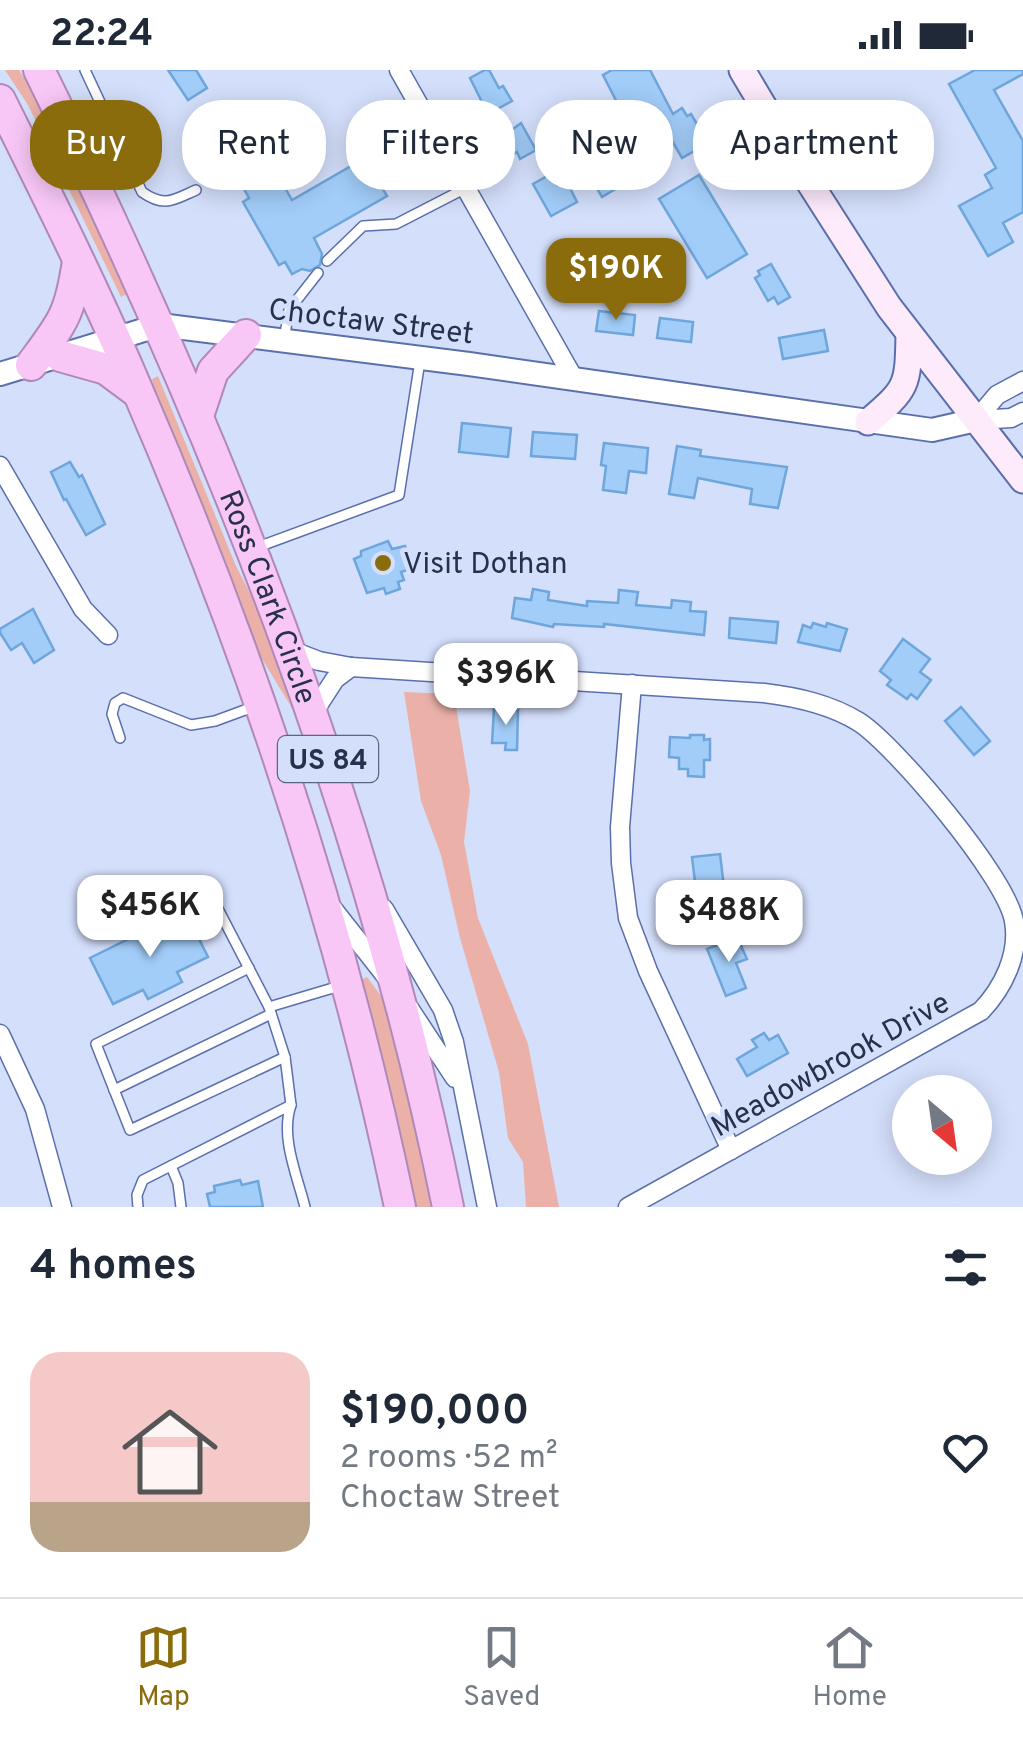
<!DOCTYPE html>
<html lang="en">
<head>
<meta charset="utf-8">
<style>
	body { margin:0; font-family:Overpass,sans-serif; background:#f6f6f7; color:#1f2937; height:100vh; display:flex; flex-direction:column; font-size:38px; white-space:nowrap }
	* { box-sizing:border-box; margin:0 }
	p { font-size:32px; color:#747a83 }
	.icon { flex:none; width:55px; height:55px; fill:none; stroke:currentColor; stroke-width:2; stroke-linecap:round; stroke-linejoin:round }
	.map { position:relative; height:1137px; overflow:hidden }
	.side { display:flex; flex-direction:column; background:#fff; flex:1 }
	.side>* { flex:none }
	.hud { position:absolute; left:30px; top:30px; width:965px; height:90px; display:flex; gap:20px }
	.needle { width:65px; rotate:151deg }
	.buttons { position:absolute; left:892px; top:1005px; display:grid; gap:20px }
	.buttons a { display:grid; place-items:center; width:100px; height:100px; border-radius:50%; background:#fff; box-shadow:0 5px 25px #0003; font-size:50px }
	.price { position:absolute; translate:-50% -85px; padding:0 22px; border-radius:20px; background:#fff; color:#222; font-size:32px; line-height:65px; filter:drop-shadow(0 2px 5px #0008) }
	.price::after { content:''; position:absolute; left:50%; top:60px; width:30px; height:22px; margin-left:-15px; background:inherit; clip-path:polygon(0 0,100% 0,50% 100%) }
	.price.active { background:#8a6c0c; color:#fff }
	ul { padding:0; list-style:none }
	li { display:flex; align-items:center; gap:30px; height:250px; padding:0 30px }
	li+li { border-top:2px solid #e0e1e3 }
	li span { display:grid; place-items:center; flex:none; width:280px; height:200px; border-radius:30px; color:#555 }
	li>.icon { margin-inline-start:auto }
	span .icon { width:120px; height:120px; fill:#fffc; stroke-width:1 }
	li b { font-size:42px }
	h2 { display:flex; justify-content:space-between; align-items:center; height:120px; padding:0 30px; font-size:42px }
	.pill { padding:0 35px; border-radius:40px; background:#fff; box-shadow:0 5px 25px #0003; font-size:35px; line-height:90px }
	.pill.active { background:#8a6c0c; color:#fff }
	.status { display:flex; justify-content:space-between; align-items:center; height:70px; padding:0 50px; background:#fff; direction:ltr }
	.status svg { height:28px; fill:currentColor }
	.tabs { display:flex; justify-content:space-around; align-items:center; height:140px; border-top:2px solid #e0e1e3; background:#fff; font-size:28px; color:#747a83 }
	.tabs a { display:grid; justify-items:center; gap:5px }
	.tabs .active { color:#8a6c0c }
	.map>svg:first-child { display:block }
	.green { fill:#ebb1a8 }
	.building { fill:#a2cdf9; stroke:#6ea6dc; stroke-width:2.5 }
	.lines { fill:none; stroke-linecap:round; stroke-linejoin:round }
	.service-casing { stroke:#5a6fac; stroke-width:12 }
	.minor-casing { stroke:#5a6fac; stroke-width:21 }
	.tertiary-casing { stroke:#5a6fac; stroke-width:26 }
	.secondary-casing { stroke:#5a6fac; stroke-width:29 }
	.trunk-casing { stroke:#af89b9; stroke-width:34 }
	.service { stroke:#fff; stroke-width:9 }
	.minor { stroke:#fff; stroke-width:18 }
	.tertiary { stroke:#fff; stroke-width:22 }
	.secondary { stroke:#fdeafb; stroke-width:25 }
	.trunk { stroke:#f8c7f6; stroke-width:30 }
	.poi-dot { fill:#8a6c0c; stroke:#d4dffb; stroke-width:4 }
	.labels { text-anchor:middle; stroke-width:9; stroke-linejoin:round; paint-order:stroke }
	.shield { fill:#d4dffb; stroke:#5c6580; stroke-width:2.5 }
	.shield-label { font-size:28px; font-weight:bold; fill:#28314c }
	.street-label { font-size:30px; fill:#28314c; stroke:#d4dffb }
	.poi-label { font-size:30px; fill:#28314c; stroke:#d4dffb; text-anchor:start }
</style>
</head>
<body>
<div class="status"><b>22:24</b><svg viewBox="0 0 49 12"><path d="M0 12V9h3v3zM5 12V6h3v6zM10 12V3h3v9zM15 12V0h3v12zM26 1h20v11H26zM47 4h2v5h-2z"/></svg></div>
<div class="map">
<svg width="1023" height="1137" viewBox="0 0 1023 1137">
	<rect width="100%" height="100%" fill="#d4dffb"/>
	<!-- green -->
	<g class="green">
		<path d="M 5,0 L 19,0 L 35,26 L 127,224 L 121,227 L 28,35 Z"/>
		<path d="M 158,306 L 236,496 L 270,562 L 301,653 L 253,574 L 154,321 L 152,309 Z"/>
		<path d="M 404,622 L 454,624 L 470,721 L 464,772 L 478,848 L 528,974 L 559,1137 L 526,1137 L 523,1092 L 508,1068 L 499,1002 L 460,868 L 441,785 L 421,731 Z"/>
		<path d="M 367,907 L 384,930 L 433,1137 L 414,1137 L 359,911 Z"/>
	</g>
	<!-- building -->
	<g class="building">
		<path d="M 168,0 L 196,0 L 207,18 L 188,30 Z"/>
		<path d="M 485,0 L 489,0 L 499,18 L 503,16 L 512,31 L 488,44 L 470,8 Z"/>
		<path d="M 612,0 L 650,0 L 673,44 L 682,38 L 687,46 L 691,44 L 708,73 L 682,88 L 653,38 L 627,52 L 603,5 Z"/>
		<path d="M 975,0 L 1023,0 L 1023,4 L 994,20 L 1023,71 L 1023,142 L 1003,153 L 1013,172 L 988,186 L 959,136 L 992,118 L 985,105 L 996,98 L 949,14 Z"/>
		<path d="M 521,53 L 536,80 L 520,89 L 517,82 L 512,85 L 502,67 Z"/>
		<path d="M 252,60 L 292,130 L 365,88 L 387,126 L 314,168 L 322,184 L 320,195 L 310,201 L 302,199 L 292,204 L 285,192 L 279,195 L 243,132 L 249,128 L 221,78 Z"/>
		<path d="M 614,101 L 622,115 L 602,127 L 594,113 Z"/>
		<path d="M 551,104 L 557,115 L 566,110 L 577,132 L 551,146 L 533,114 Z"/>
		<path d="M 699,105 L 747,184 L 707,208 L 659,129 Z"/>
		<path d="M 771,194 L 790,227 L 778,234 L 774,227 L 768,231 L 755,208 L 760,205 L 758,201 Z"/>
		<path d="M 599,241 L 635,245 L 633,265 L 596,261 Z"/>
		<path d="M 660,248 L 693,252 L 691,272 L 657,268 Z"/>
		<path d="M 824,260 L 828,281 L 783,289 L 779,268 Z"/>
		<path d="M 462,353 L 511,358 L 508,387 L 459,382 Z"/>
		<path d="M 533,362 L 577,365 L 575,389 L 531,386 Z"/>
		<path d="M 604,373 L 648,378 L 646,403 L 629,401 L 626,423 L 603,420 L 606,396 L 601,395 Z"/>
		<path d="M 677,376 L 701,380 L 700,386 L 787,397 L 778,438 L 750,434 L 752,419 L 698,408 L 694,428 L 669,424 Z"/>
		<path d="M 70,392 L 79,407 L 82,405 L 105,454 L 86,465 L 66,429 L 64,430 L 51,402 Z"/>
		<path d="M 388,471 L 392,479 L 405,476 L 413,498 L 401,502 L 404,510 L 398,512 L 400,519 L 386,524 L 384,518 L 367,523 L 354,489 L 361,486 L 361,481 Z"/>
		<path d="M 533,519 L 549,522 L 548,530 L 587,536 L 587,531 L 618,533 L 619,520 L 638,522 L 636,535 L 671,538 L 672,530 L 691,532 L 690,541 L 706,542 L 704,565 L 604,554 L 604,557 L 554,554 L 553,557 L 512,548 L 515,528 L 531,530 Z"/>
		<path d="M 33,539 L 54,580 L 34,593 L 22,573 L 11,580 L 0,563 L 0,559 Z"/>
		<path d="M 730,548 L 778,552 L 776,573 L 729,568 Z"/>
		<path d="M 813,553 L 826,557 L 827,553 L 847,559 L 840,581 L 798,572 L 803,555 L 811,558 Z"/>
		<path d="M 903,569 L 930,589 L 920,602 L 931,610 L 917,629 L 911,624 L 907,629 L 887,615 L 891,610 L 880,601 Z"/>
		<path d="M 961,637 L 990,671 L 974,685 L 945,651 Z"/>
		<path d="M 494,639 L 518,640 L 517,680 L 505,680 L 506,673 L 492,673 Z"/>
		<path d="M 690,665 L 704,665 L 704,670 L 710,669 L 710,690 L 704,690 L 704,707 L 688,706 L 688,699 L 679,699 L 679,688 L 669,687 L 670,667 L 690,668 Z"/>
		<path d="M 720,784 L 726,834 L 698,837 L 692,787 Z"/>
		<path d="M 185,841 L 208,887 L 177,902 L 182,912 L 148,929 L 143,920 L 113,934 L 90,888 Z"/>
		<path d="M 737,867 L 747,889 L 736,893 L 746,918 L 726,926 L 707,879 Z"/>
		<path d="M 764,963 L 769,970 L 778,965 L 788,983 L 747,1006 L 737,989 L 757,977 L 752,970 Z"/>
		<path d="M 240,1110 L 242,1115 L 258,1111 L 263,1137 L 210,1137 L 207,1124 L 215,1122 L 214,1116 Z"/>
	</g>
	<g class="lines">
		<!-- service casing -->
		<g class="service-casing">
			<g id="service">
				<path d="M 85,0 L 142,122 C 165,138 173,130 196,120"/>
				<path d="M 327,191 L 363,156 L 396,154 L 466,118"/>
				<path d="M 284,270 L 289,240 L 318,203"/>
				<path d="M 255,478 L 399,425 L 420,291"/>
				<path d="M 120,668 L 112,644 L 115,633 L 123,628 L 191,655 L 215,651 L 253,637"/>
				<path d="M 216,835 L 269,937 L 343,915"/>
				<path d="M 249,898 L 96,974 L 130,1060 L 285,987 L 269,937"/>
				<path d="M 285,987 L 291,1035"/>
				<path d="M 114,1020 L 271,944"/>
				<path d="M 171,1096 L 178,1113 L 181,1137"/>
				<path d="M 138,1137 L 137,1125 L 143,1110 L 291,1035 C 280,1067 297,1105 305,1137"/>
			</g>
		</g>
		<!-- minor casing -->
		<g class="minor-casing">
			<g id="minor">
				<path d="M 399,0 L 574,309"/>
				<path d="M 976,350 L 997,325 L 1023,311"/>
				<path d="M 976,350 L 1011,348 L 1023,342"/>
				<path d="M 0,396 L 83,539 L 108,565"/>
				<path d="M 290,580 L 319,591 L 351,597 L 764,623 C 797,627 830,634 859,652 C 896,676 1007,808 1014,851 C 1020,884 1003,918 981,941 L 628,1137"/>
				<path d="M 632,614 L 620,757 L 621,793 L 628,848 L 648,901 L 731,1080"/>
				<path d="M 313,643 L 335,609 L 351,597"/>
				<path d="M 333,839 L 388,909"/>
				<path d="M 384,839 L 443,940 L 454,972 L 487,1137"/>
				<path d="M 409,938 L 455,1008"/>
				<path d="M 0,964 L 35,1039 L 62,1137"/>
			</g>
		</g>
		<!-- tertiary casing -->
		<g class="tertiary-casing">
			<path id="tertiary" d="M 0,304 L 160,255 L 469,294 L 932,360 L 976,350"/>
		</g>
		<!-- secondary casing -->
		<g class="secondary-casing">
			<g id="secondary">
				<path d="M 742,0 L 802,101 L 889,237 L 1023,410"/>
				<path d="M 868,352 C 908,318 908,316 909,264"/>
			</g>
		</g>
		<!-- trunk casing -->
		<g class="trunk-casing">
			<g id="trunk">
				<path id="s1" d="M 39,0 C 217,362 368,740 448,1137"/>
				<path d="M 0,30 C 48,127 97,224 139,324 C 252,585 342,858 400,1137"/>
				<path d="M 60,286 L 106,299 L 137,322"/>
				<path d="M 31,295 C 63,252 70,245 78,191"/>
				<path d="M 199,343 L 213,301 L 246,265"/>
			</g>
		</g>
		<!-- service -->
		<use href="#service" class="service"/>
		<!-- minor -->
		<use href="#minor" class="minor"/>
		<!-- tertiary -->
		<use href="#tertiary" class="tertiary"/>
		<!-- secondary -->
		<use href="#secondary" class="secondary"/>
		<!-- trunk -->
		<use href="#trunk" class="trunk"/>
	</g>
	<!-- markers -->
	<circle class="poi-dot" cx="383" cy="493" r="10"/>
	<g class="labels">
		<!-- shield labels -->
		<rect class="shield" x="278" y="666" width="100" height="46" rx="8"/>
		<g class="shield-label">
			<text x="328" y="699">US 84</text>
		</g>
		<!-- street labels -->
		<g class="street-label">
			<text transform="translate(371 251) rotate(7)" y="10">Choctaw Street</text>
			<text dy="10" stroke="none"><textPath href="#s1" startOffset="575">Ross Clark Circle</textPath></text>
			<text transform="translate(830 994) rotate(-29)" y="10">Meadowbrook Drive</text>
		</g>
		<!-- poi labels -->
		<g class="poi-label">
			<text x="403" y="503">Visit Dothan</text>
		</g>
	</g>
</svg>
<div class="buttons">
<a><svg class="needle" viewBox="-14 -14 28 28"><path d="M0-13l5 13h-10z" fill="#e53935"/><path d="M0 13l5-13h-10z" fill="#747a83"/></svg></a>
</div>
<b class="price active" style="left:616px;top:253px">$190K</b>
<b class="price" style="left:506px;top:658px">$396K</b>
<b class="price" style="left:150px;top:890px">$456K</b>
<b class="price" style="left:729px;top:895px">$488K</b>
<div class="hud">
<a class="pill active">Buy</a>
<a class="pill">Rent</a>
<a class="pill">Filters</a>
<a class="pill">New</a>
<a class="pill">Apartment</a>
</div>
</div>
<section class="side">
<h2>4 homes<svg class="icon" aria-label="filters" viewBox="0 0 24 24"><path d="M4 7h16M4 17h16"/><circle cx="9" cy="7" r="2"/><circle cx="15" cy="17" r="2"/></svg></h2>
<ul>
<li><span style="background:linear-gradient(#f6c9c9 75%,#b9a48a 0)"><svg class="icon" aria-label="home" viewBox="0 0 24 24"><path d="M3 11l9-7 9 7M6 9v11h12V9"/></svg></span><div><b>$190,000</b><p>2 rooms · 52 m²</p><p>Choctaw Street</p></div><svg class="icon" aria-label="heart" viewBox="0 0 24 24"><path d="M12 20l-8-8c-3-5 5-10 8-4 3-6 11-1 8 4z"/></svg></li>
</ul>
</section>
<nav class="tabs">
<a class="active"><svg class="icon" aria-label="map" viewBox="0 0 24 24"><path d="M3 6l6-2 6 2 6-2v14l-6 2-6-2-6 2zM9 4v14M15 6v14"/></svg>Map</a>
<a><svg class="icon" aria-label="saved" viewBox="0 0 24 24"><path d="M7 4h10v16l-5-4-5 4z"/></svg>Saved</a>
<a><svg class="icon" aria-label="home" viewBox="0 0 24 24"><path d="M3 11l9-7 9 7M6 9v11h12V9"/></svg>Home</a>
</nav>
</body>
</html>
